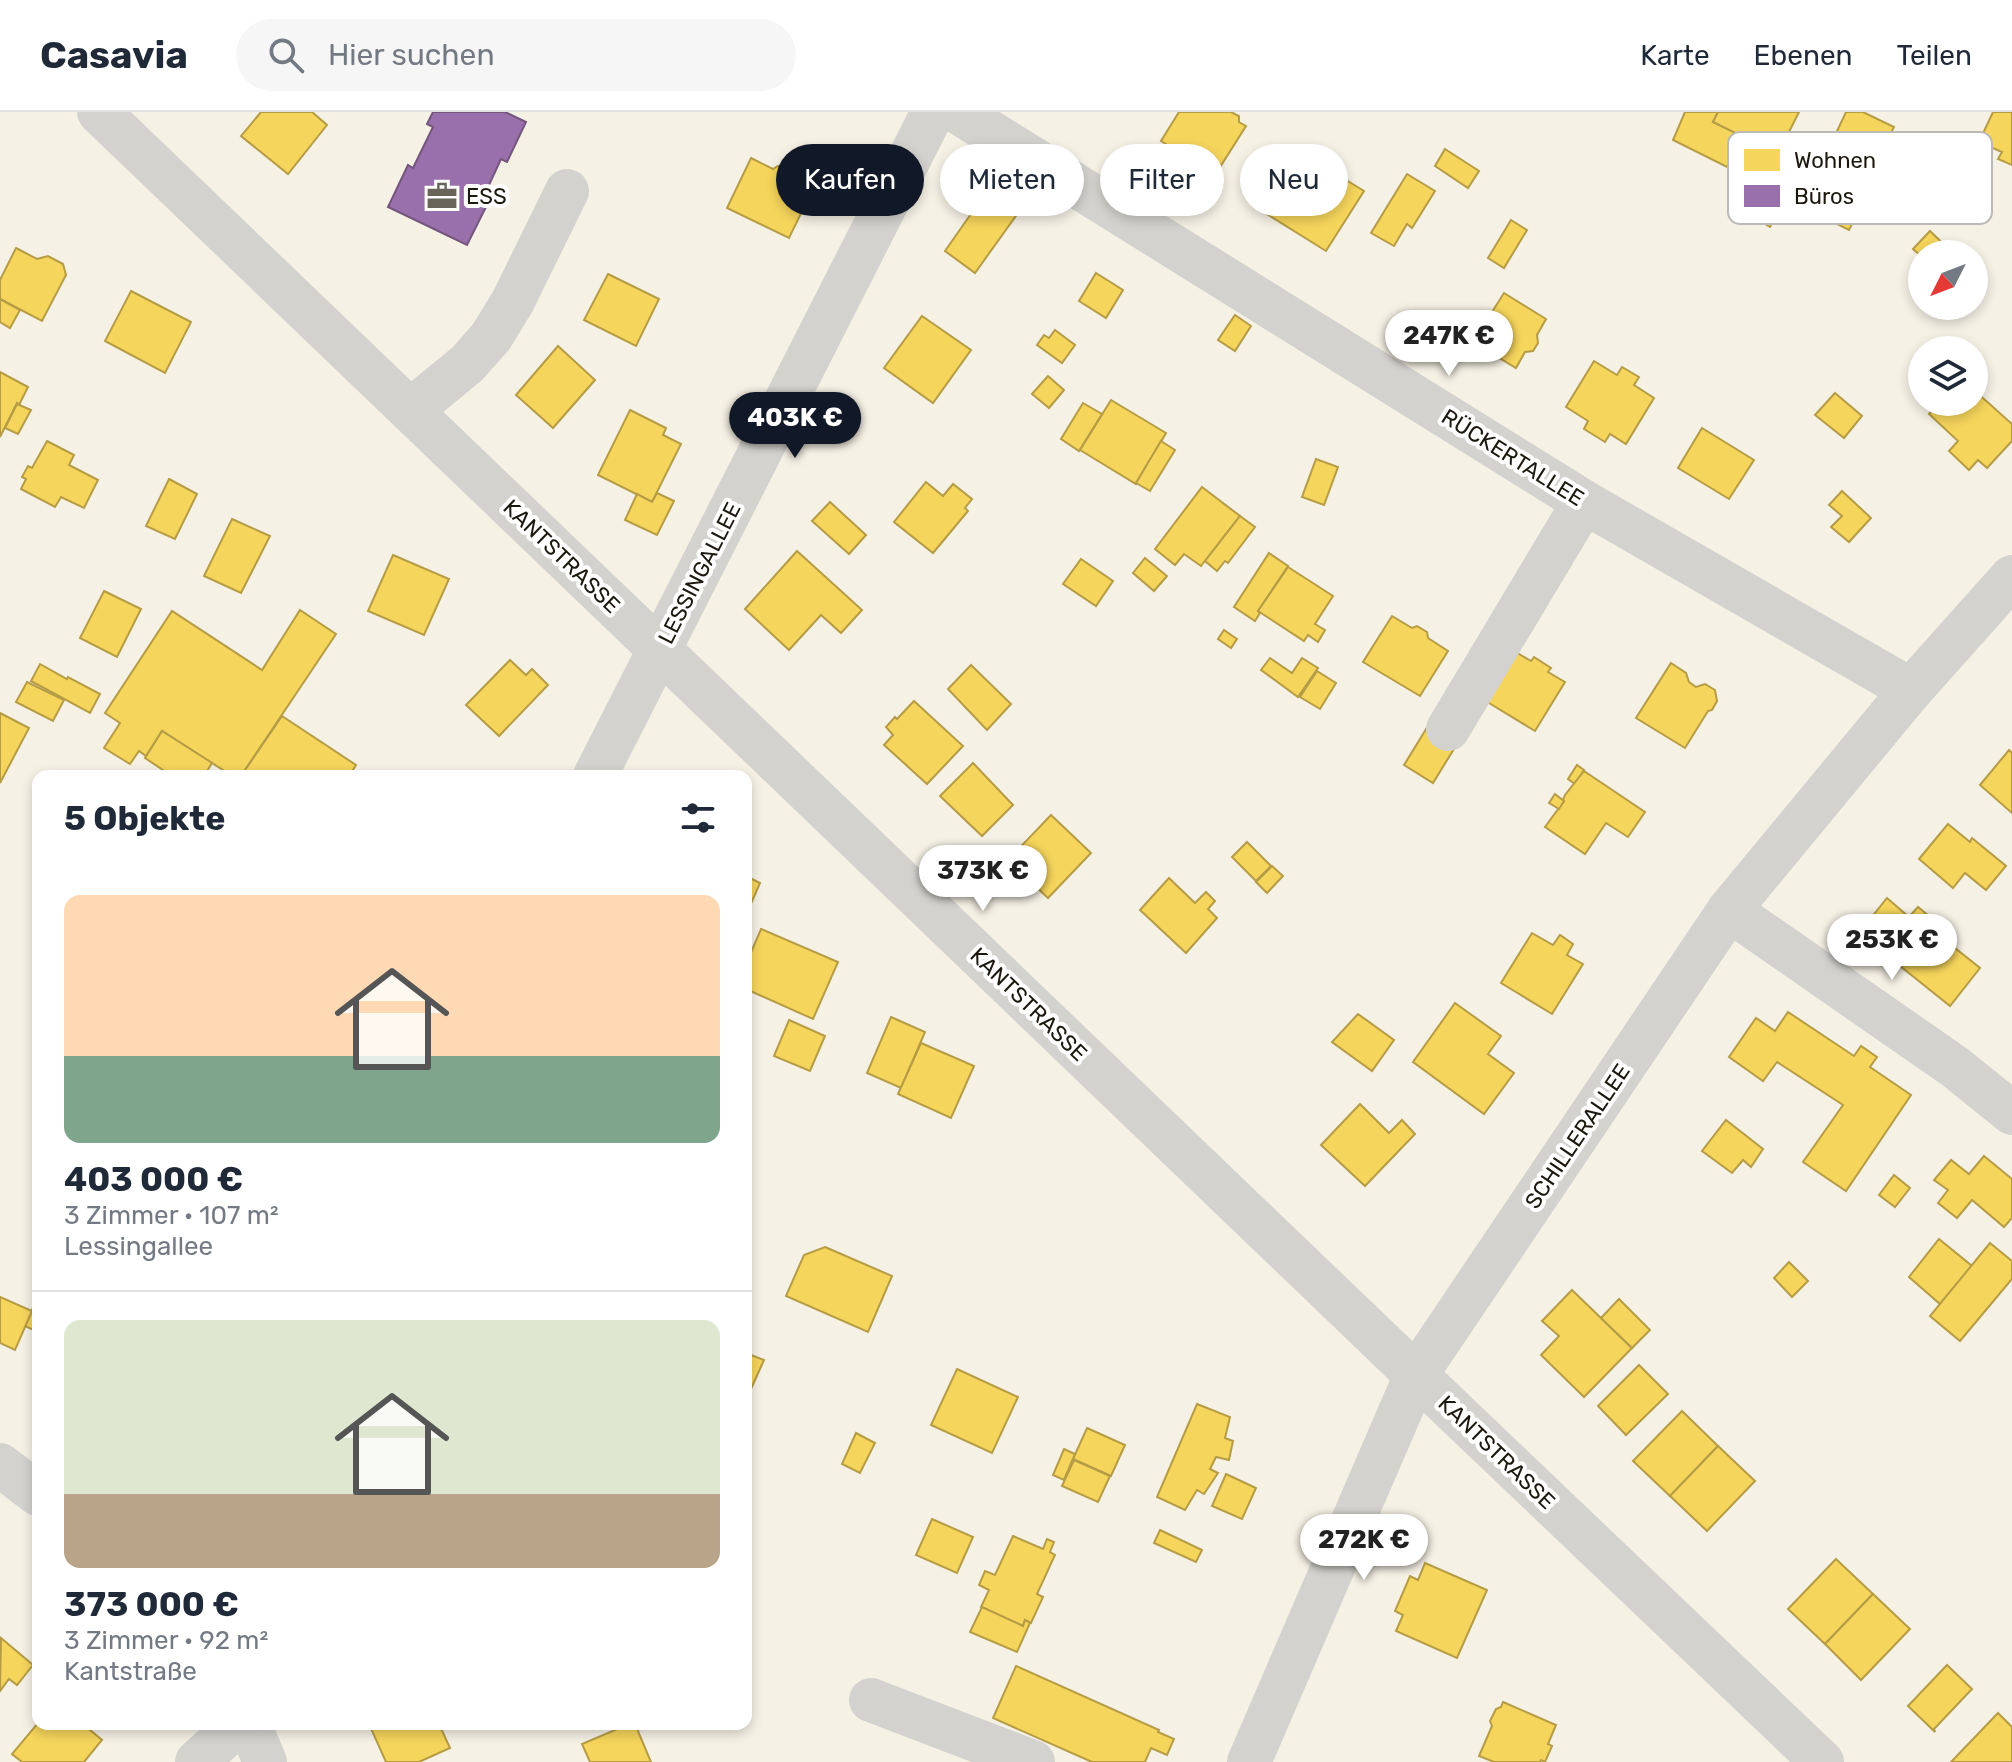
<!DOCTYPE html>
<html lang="de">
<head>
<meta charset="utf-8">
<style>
	body { margin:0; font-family:Rubik,sans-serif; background:#f6f6f7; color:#1f2937; height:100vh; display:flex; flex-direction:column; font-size:30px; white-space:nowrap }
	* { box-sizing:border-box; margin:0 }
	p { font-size:26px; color:#747a83 }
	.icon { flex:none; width:44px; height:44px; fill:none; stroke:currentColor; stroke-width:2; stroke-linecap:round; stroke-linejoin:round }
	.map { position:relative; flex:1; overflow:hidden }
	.details { position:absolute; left:32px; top:658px; width:720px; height:960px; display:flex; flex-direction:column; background:#fff; border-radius:16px; box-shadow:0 4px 12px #0003 }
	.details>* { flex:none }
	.top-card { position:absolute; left:776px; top:32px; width:760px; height:72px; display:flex; gap:16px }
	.needle { width:52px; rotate:228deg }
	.controls { position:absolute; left:1908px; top:128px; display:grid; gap:16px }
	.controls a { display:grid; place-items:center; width:80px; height:80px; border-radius:50%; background:#fff; box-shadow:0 4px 12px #0003; font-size:40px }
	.price { position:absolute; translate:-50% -68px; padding:0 18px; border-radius:28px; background:#fff; color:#222; font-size:26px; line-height:52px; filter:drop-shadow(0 2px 4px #0008) }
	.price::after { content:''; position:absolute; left:50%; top:48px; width:24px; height:18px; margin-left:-12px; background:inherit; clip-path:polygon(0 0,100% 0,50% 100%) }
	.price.current { background:#111827; color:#fff }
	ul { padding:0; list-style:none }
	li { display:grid; align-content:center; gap:16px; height:424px; padding:0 32px }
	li+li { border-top:2px solid #e0e1e3 }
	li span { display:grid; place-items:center; height:248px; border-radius:16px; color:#555 }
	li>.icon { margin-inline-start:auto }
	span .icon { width:144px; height:144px; fill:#fffc; stroke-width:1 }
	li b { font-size:34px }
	h2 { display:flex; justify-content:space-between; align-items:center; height:96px; padding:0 32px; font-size:34px }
	.tag { padding:0 28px; border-radius:36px; background:#fff; box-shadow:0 4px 12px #0003; font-size:28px; line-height:72px }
	.tag.current { background:#111827; color:#fff }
	header { display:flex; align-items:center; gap:48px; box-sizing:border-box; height:112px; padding:0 40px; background:#fff; border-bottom:2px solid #e0e1e3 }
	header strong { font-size:38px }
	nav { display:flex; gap:44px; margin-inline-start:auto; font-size:28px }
	.search { width:560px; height:72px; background:#f6f6f7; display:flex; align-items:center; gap:20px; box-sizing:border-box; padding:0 28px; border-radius:44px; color:#747a83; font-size:30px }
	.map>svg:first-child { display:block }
	.homes { fill:#f6d55c; stroke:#b59c45; stroke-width:2 }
	.offices { fill:#9970ab; stroke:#74567c; stroke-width:2 }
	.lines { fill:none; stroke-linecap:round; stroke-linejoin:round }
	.minor { stroke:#d3d2ce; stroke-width:44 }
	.labels { text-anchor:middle; stroke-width:8; stroke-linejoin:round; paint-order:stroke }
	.poi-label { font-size:22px; fill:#1c180e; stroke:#fff; text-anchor:start }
	.street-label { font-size:22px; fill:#1c180e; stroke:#fff }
	.key { fill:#fff; stroke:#bbbab7; stroke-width:2 }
	.key-label { font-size:22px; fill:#1c180e }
</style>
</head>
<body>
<header>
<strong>Casavia</strong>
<div class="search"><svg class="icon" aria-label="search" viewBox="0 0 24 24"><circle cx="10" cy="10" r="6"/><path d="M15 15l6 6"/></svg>Hier suchen</div>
<nav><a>Karte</a><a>Ebenen</a><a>Teilen</a></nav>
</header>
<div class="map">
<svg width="2012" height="1650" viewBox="0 0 2012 1650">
	<rect width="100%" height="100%" fill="#f6f1e5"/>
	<!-- homes -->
	<g class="homes">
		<path d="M 261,0 L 312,0 L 327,13 L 288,62 L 241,24 Z"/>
		<path d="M 1179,0 L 1231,0 L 1239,4 L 1239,10 L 1246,14 L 1215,63 L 1161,29 Z"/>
		<path d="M 1685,0 L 1718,0 L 1713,10 L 1743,24 L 1727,55 L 1673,28 Z"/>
		<path d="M 1718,0 L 1799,0 L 1778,42 L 1713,10 Z"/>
		<path d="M 1846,0 L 1863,0 L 1894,15 L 1879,46 L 1871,42 L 1850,88 L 1820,73 L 1823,67 L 1816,64 Z"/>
		<path d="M 1993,0 L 2012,0 L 2012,53 L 1998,47 L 2002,40 L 1979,30 Z"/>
		<path d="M 1445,37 L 1479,59 L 1468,76 L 1435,54 Z"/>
		<path d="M 1299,39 L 1364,79 L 1326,139 L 1262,99 Z"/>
		<path d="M 751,46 L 773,57 L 778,54 L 789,60 L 790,65 L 813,77 L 789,126 L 727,96 Z"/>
		<path d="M 1788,50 L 1823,67 L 1820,73 L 1850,88 L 1847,96 L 1857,102 L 1849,118 L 1774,81 Z"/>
		<path d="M 1407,62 L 1435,79 L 1412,116 L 1407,112 L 1394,134 L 1371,121 Z"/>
		<path d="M 1741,70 L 1782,94 L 1770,115 L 1729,91 Z"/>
		<path d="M 992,72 L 1023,94 L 975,161 L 945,139 Z"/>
		<path d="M 1511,108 L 1527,118 L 1504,156 L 1488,146 Z"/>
		<path d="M 1930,119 L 1954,142 L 1922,142 L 1922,145 L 1913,137 Z"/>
		<path d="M 16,136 L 37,147 L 48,144 L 63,152 L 66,163 L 42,209 L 0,187 L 0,168 Z"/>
		<path d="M 1096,161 L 1123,178 L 1106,206 L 1079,189 Z"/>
		<path d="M 608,162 L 659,187 L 636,234 L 584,208 Z"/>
		<path d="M 131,179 L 191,210 L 165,261 L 105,229 Z"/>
		<path d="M 1504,181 L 1546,207 L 1537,223 L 1538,231 L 1533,239 L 1525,240 L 1516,256 L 1473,230 Z"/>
		<path d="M 0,187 L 20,198 L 10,216 L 0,210 Z"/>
		<path d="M 1235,203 L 1251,214 L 1235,239 L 1218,228 Z"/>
		<path d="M 922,204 L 971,238 L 933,291 L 884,256 Z"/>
		<path d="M 1055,218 L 1075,233 L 1062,251 L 1037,233 L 1044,223 L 1049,226 Z"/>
		<path d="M 558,234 L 595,268 L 553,316 L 516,283 Z"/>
		<path d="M 1594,249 L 1617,263 L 1622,255 L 1639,265 L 1634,273 L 1654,286 L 1626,332 L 1610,322 L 1605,330 L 1584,317 L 1588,309 L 1566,295 Z"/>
		<path d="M 0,260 L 28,275 L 19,293 L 17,291 L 0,325 Z"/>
		<path d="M 1048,264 L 1064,278 L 1049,296 L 1032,282 Z"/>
		<path d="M 1974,278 L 2012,312 L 2012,329 L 1987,356 L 1978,348 L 1969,358 L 1949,339 L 1958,329 L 1929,302 L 1940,290 L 1974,290 Z"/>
		<path d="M 1835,281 L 1862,304 L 1844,326 L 1815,303 Z"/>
		<path d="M 1111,288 L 1166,321 L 1136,372 L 1080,338 Z"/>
		<path d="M 1083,291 L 1102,302 L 1079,339 L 1061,327 Z"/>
		<path d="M 17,292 L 31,298 L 18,322 L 5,316 Z"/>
		<path d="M 630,298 L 666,316 L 663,323 L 681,332 L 652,390 L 598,363 Z"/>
		<path d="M 1702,316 L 1754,348 L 1729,387 L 1678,356 Z"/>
		<path d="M 47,329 L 74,343 L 69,353 L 98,368 L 84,396 L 61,385 L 55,395 L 21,377 L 26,367 L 22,365 L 28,354 L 32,356 Z"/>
		<path d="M 1161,329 L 1175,338 L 1150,379 L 1136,371 Z"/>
		<path d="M 1316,347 L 1338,355 L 1324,393 L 1302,385 Z"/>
		<path d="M 169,367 L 197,382 L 175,427 L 146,414 Z"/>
		<path d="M 926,370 L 943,384 L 953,372 L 972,387 L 965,396 L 968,399 L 933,441 L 894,410 Z"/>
		<path d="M 1202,375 L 1240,404 L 1201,454 L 1184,442 L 1175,453 L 1155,437 Z"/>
		<path d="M 1842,379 L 1871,406 L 1849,430 L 1831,415 L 1842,404 L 1829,393 Z"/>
		<path d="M 657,381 L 674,389 L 657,423 L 625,408 L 637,382 L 652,390 Z"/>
		<path d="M 830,390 L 866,423 L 849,442 L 812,409 Z"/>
		<path d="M 1240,404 L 1255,415 L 1228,451 L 1225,449 L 1217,459 L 1205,449 Z"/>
		<path d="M 232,407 L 270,424 L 241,481 L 204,464 Z"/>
		<path d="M 797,439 L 862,498 L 841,521 L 821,503 L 789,538 L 745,497 Z"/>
		<path d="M 1269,441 L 1288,454 L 1258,499 L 1260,501 L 1255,509 L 1234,495 Z"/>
		<path d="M 393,443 L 449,467 L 424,523 L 368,499 Z"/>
		<path d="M 1145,446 L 1167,464 L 1154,479 L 1133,461 Z"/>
		<path d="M 1081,447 L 1113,469 L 1096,494 L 1063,472 Z"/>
		<path d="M 1288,455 L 1333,484 L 1315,512 L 1325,518 L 1318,530 L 1308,523 L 1304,529 L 1258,499 Z"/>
		<path d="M 104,479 L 141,497 L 117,545 L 80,526 Z"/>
		<path d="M 300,498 L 336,522 L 241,664 L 229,664 L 226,660 L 162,619 L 146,644 L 139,639 L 130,652 L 104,636 L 120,611 L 105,601 L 172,499 L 262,558 Z"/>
		<path d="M 1392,504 L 1412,516 L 1417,514 L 1427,520 L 1428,526 L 1448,539 L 1420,584 L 1363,550 Z"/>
		<path d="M 1224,518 L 1237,527 L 1231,536 L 1218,527 Z"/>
		<path d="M 1514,539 L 1531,549 L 1534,545 L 1551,556 L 1548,560 L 1565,570 L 1535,619 L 1484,588 Z"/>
		<path d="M 1270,546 L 1292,561 L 1302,546 L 1318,556 L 1298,585 L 1261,558 Z"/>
		<path d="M 510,548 L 526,563 L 532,557 L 548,573 L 499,624 L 466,593 Z"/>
		<path d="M 1671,551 L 1686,561 L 1689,570 L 1696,575 L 1705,572 L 1715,578 L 1717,589 L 1712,598 L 1708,599 L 1685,636 L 1636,606 Z"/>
		<path d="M 40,552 L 67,567 L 68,565 L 100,582 L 90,601 L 31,569 Z"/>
		<path d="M 971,553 L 1011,592 L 987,618 L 948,577 Z"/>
		<path d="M 1317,559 L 1336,571 L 1320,597 L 1300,585 Z"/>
		<path d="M 27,570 L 64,588 L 53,609 L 16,590 Z"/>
		<path d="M 914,589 L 963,634 L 927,672 L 884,633 L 893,623 L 886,615 L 895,605 L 897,607 Z"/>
		<path d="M 0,601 L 29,616 L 0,671 Z"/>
		<path d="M 282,604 L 356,653 L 349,664 L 241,664 Z"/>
		<path d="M 1428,614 L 1457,632 L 1433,671 L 1404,653 Z"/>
		<path d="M 162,619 L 212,651 L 204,664 L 172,664 L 145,646 Z"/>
		<path d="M 2009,638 L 2012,641 L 2012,701 L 1980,673 Z"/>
		<path d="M 973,651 L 1013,693 L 982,724 L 940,684 Z"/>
		<path d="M 1577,653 L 1584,658 L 1575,672 L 1568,667 Z"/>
		<path d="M 1584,659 L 1645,700 L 1628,725 L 1606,711 L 1585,742 L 1545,715 L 1564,689 L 1563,688 L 1565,683 Z"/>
		<path d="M 1555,682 L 1564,689 L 1559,697 L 1549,691 Z"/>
		<path d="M 1051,703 L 1091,741 L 1048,786 L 1008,748 Z"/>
		<path d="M 1948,712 L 1970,730 L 1972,726 L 2006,754 L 1986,778 L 1965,761 L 1953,776 L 1919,747 Z"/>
		<path d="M 1247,730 L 1271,754 L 1256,769 L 1232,745 Z"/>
		<path d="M 1272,754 L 1283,764 L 1267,781 L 1256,770 Z"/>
		<path d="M 746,764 L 760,771 L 746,803 Z"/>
		<path d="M 1169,766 L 1195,791 L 1206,780 L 1215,789 L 1208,797 L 1217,806 L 1186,841 L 1140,798 Z"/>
		<path d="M 1887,786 L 1909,805 L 1918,795 L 1930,805 L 1925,812 L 1980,856 L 1950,894 L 1859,821 Z"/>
		<path d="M 761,817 L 838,850 L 813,907 L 746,877 L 746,852 Z"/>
		<path d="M 1532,821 L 1553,833 L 1560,823 L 1573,832 L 1567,843 L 1583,852 L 1552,902 L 1501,871 Z"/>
		<path d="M 1455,891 L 1501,924 L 1488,942 L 1514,961 L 1484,1002 L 1413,950 Z"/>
		<path d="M 1788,900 L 1854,944 L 1861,934 L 1877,945 L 1870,955 L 1911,983 L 1846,1079 L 1803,1050 L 1843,993 L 1777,950 L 1763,969 L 1729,945 L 1756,906 L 1775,919 Z"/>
		<path d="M 1358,902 L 1394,928 L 1372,959 L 1332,930 Z"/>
		<path d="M 891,905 L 925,920 L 901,976 L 867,961 Z"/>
		<path d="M 789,908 L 825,924 L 810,959 L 774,944 Z"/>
		<path d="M 921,931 L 974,954 L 951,1006 L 898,982 Z"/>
		<path d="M 1360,992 L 1389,1021 L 1402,1008 L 1415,1022 L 1365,1074 L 1321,1033 Z"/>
		<path d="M 1726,1008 L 1763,1037 L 1751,1055 L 1743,1048 L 1732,1061 L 1702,1039 Z"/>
		<path d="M 1984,1044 L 2012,1067 L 2012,1106 L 2004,1115 L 1972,1088 L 1957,1106 L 1938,1091 L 1948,1078 L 1934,1068 L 1951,1048 L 1969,1062 Z"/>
		<path d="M 1894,1063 L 1910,1076 L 1895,1095 L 1879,1083 Z"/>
		<path d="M 1939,1127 L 1972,1154 L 1940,1192 L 1909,1165 Z"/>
		<path d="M 1990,1131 L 2012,1149 L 2012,1167 L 1960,1229 L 1930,1204 Z"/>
		<path d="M 825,1135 L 892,1164 L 868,1220 L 786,1184 L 804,1143 Z"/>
		<path d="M 1789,1150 L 1808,1169 L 1792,1185 L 1774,1166 Z"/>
		<path d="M 1572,1178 L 1632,1236 L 1584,1285 L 1541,1243 L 1559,1224 L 1542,1209 Z"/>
		<path d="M 38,1184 L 38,1220 L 25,1214 Z"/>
		<path d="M 0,1185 L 32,1199 L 15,1238 L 0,1231 Z"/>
		<path d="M 1619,1187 L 1650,1218 L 1632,1236 L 1601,1206 Z"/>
		<path d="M 746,1241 L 764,1248 L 751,1277 L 746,1275 Z"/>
		<path d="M 1639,1253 L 1668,1282 L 1626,1323 L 1598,1294 Z"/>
		<path d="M 957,1257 L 1018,1285 L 992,1341 L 931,1313 Z"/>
		<path d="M 1197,1292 L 1230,1305 L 1225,1326 L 1233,1329 L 1229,1348 L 1216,1345 L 1210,1357 L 1218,1361 L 1204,1382 L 1197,1378 L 1185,1398 L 1157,1385 Z"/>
		<path d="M 1682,1299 L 1718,1334 L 1670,1384 L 1633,1349 Z"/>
		<path d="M 1087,1316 L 1125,1333 L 1111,1364 L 1073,1347 Z"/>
		<path d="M 856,1321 L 875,1331 L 860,1361 L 842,1352 Z"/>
		<path d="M 1718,1334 L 1755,1369 L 1707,1419 L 1670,1384 Z"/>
		<path d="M 1064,1337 L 1075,1342 L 1064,1368 L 1053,1363 Z"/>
		<path d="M 1074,1348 L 1110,1364 L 1098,1390 L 1062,1374 Z"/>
		<path d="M 1226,1362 L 1256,1376 L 1242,1407 L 1212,1394 Z"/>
		<path d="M 932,1407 L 973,1425 L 957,1461 L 916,1443 Z"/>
		<path d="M 1160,1418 L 1202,1438 L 1196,1450 L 1154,1431 Z"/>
		<path d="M 1013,1424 L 1043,1437 L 1047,1427 L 1054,1430 L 1050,1440 L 1055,1443 L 1037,1482 L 1043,1485 L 1031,1511 L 1025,1508 L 1023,1514 L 981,1495 L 989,1478 L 979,1473 L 985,1459 L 995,1463 Z"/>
		<path d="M 1836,1447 L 1873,1482 L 1825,1532 L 1788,1497 Z"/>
		<path d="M 1425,1451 L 1487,1478 L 1457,1546 L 1396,1519 L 1403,1503 L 1395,1499 L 1410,1464 L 1418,1468 Z"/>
		<path d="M 1873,1482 L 1910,1517 L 1861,1568 L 1825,1532 Z"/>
		<path d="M 982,1495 L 1023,1514 L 1025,1508 L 1030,1511 L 1017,1540 L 970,1520 Z"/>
		<path d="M 1,1526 L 33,1553 L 17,1573 L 9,1567 L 0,1579 Z"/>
		<path d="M 1947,1553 L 1972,1577 L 1934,1617 L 1935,1620 L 1908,1594 Z"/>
		<path d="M 1016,1554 L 1159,1618 L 1158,1620 L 1174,1627 L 1167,1643 L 1151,1636 L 1145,1650 L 1092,1650 L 993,1606 Z"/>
		<path d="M 1503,1590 L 1556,1613 L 1548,1632 L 1552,1634 L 1545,1650 L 1541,1648 L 1540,1650 L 1494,1650 L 1479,1644 L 1492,1614 L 1490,1609 L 1496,1597 L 1501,1595 Z"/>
		<path d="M 1998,1601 L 2012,1615 L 2012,1650 L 1951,1650 Z"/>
		<path d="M 38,1611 L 83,1612 L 102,1628 L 84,1650 L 22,1650 L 12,1642 Z"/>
		<path d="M 369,1612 L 439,1612 L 450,1636 L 419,1650 L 386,1650 Z"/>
		<path d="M 629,1612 L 635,1612 L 651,1650 L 590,1650 L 582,1632 Z"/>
	</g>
	<!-- offices -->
	<path class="offices" d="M 433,0 L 505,0 L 526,10 L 507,50 L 501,47 L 482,88 L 488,91 L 467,133 L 388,95 L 408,53 L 413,56 L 433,15 L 427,12 Z"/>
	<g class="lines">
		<!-- minor -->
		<g class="minor">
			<path d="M 99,0 L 1416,1263 L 1822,1650"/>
			<path d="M 958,0 L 1584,390 L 1911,578"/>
			<path d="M 411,298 L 467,252 L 491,225 L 513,189 L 567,79"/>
			<path d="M 1448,617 L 1584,390"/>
			<path d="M 595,664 L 933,0"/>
			<path d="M 1729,798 L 1955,955 L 2012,1001"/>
			<path d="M 0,1353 L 38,1382"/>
			<path d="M 871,1588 L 1033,1650"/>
			<path d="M 249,1612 L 265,1650"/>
			<path d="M 197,1650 L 238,1612"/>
			<path d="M 1249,1650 L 1416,1263 L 1729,798 L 1911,578 L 2012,465"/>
		</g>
	</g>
	<!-- icons -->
	<defs>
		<g id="office-bare" transform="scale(2.4)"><path d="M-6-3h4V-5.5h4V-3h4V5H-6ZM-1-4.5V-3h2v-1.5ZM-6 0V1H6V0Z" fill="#686459" stroke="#fff" stroke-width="2.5" paint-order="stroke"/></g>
	</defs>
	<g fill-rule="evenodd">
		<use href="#office-bare" x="442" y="84"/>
	</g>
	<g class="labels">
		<!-- poi labels -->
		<g class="poi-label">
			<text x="466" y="92">ESS</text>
		</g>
		<!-- street labels -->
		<g class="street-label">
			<text transform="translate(1513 345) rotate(32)" y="8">RÜCKERTALLEE</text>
			<text transform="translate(562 444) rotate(44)" y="8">KANTSTRASSE</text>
			<text transform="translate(699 461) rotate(-63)" y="8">LESSINGALLEE</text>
			<text transform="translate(1029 892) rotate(44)" y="8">KANTSTRASSE</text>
			<text transform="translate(1577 1024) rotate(-56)" y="8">SCHILLERALLEE</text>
			<text transform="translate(1497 1340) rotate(44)" y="8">KANTSTRASSE</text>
		</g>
	</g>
	<!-- legend -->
	<rect x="1728" y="20" width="264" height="92" rx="12" class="key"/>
	<rect x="1744" y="37" width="36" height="22" fill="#f6d55c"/>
	<rect x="1744" y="73" width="36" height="22" fill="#9970ab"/>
	<g class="key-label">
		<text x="1794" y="56">Wohnen</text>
		<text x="1794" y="92">Büros</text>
	</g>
</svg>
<div class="controls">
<a><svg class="needle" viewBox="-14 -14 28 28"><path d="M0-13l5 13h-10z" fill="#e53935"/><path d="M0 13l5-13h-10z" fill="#747a83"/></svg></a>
<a><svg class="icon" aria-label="layers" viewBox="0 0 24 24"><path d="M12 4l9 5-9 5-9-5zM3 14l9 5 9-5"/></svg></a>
</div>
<b class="price" style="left:1449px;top:266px">247K €</b>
<b class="price current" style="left:795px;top:348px">403K €</b>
<b class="price" style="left:983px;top:801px">373K €</b>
<b class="price" style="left:1892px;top:870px">253K €</b>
<b class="price" style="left:1364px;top:1470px">272K €</b>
<div class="top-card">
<a class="tag current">Kaufen</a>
<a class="tag">Mieten</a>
<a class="tag">Filter</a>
<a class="tag">Neu</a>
</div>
<section class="details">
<h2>5 Objekte<svg class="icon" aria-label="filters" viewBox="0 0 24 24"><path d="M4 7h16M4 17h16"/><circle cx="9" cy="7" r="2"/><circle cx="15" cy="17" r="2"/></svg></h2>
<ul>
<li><span style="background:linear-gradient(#ffd9b3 65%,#7fa58c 0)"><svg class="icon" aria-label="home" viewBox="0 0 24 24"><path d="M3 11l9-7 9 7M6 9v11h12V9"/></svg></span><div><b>403 000 €</b><p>3 Zimmer · 107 m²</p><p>Lessingallee</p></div></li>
<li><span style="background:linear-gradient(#dfe7d0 70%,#b9a48a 0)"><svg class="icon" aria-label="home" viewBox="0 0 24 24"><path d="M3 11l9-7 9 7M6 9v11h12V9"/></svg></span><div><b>373 000 €</b><p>3 Zimmer · 92 m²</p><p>Kantstraße</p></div></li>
</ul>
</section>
</div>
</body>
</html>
